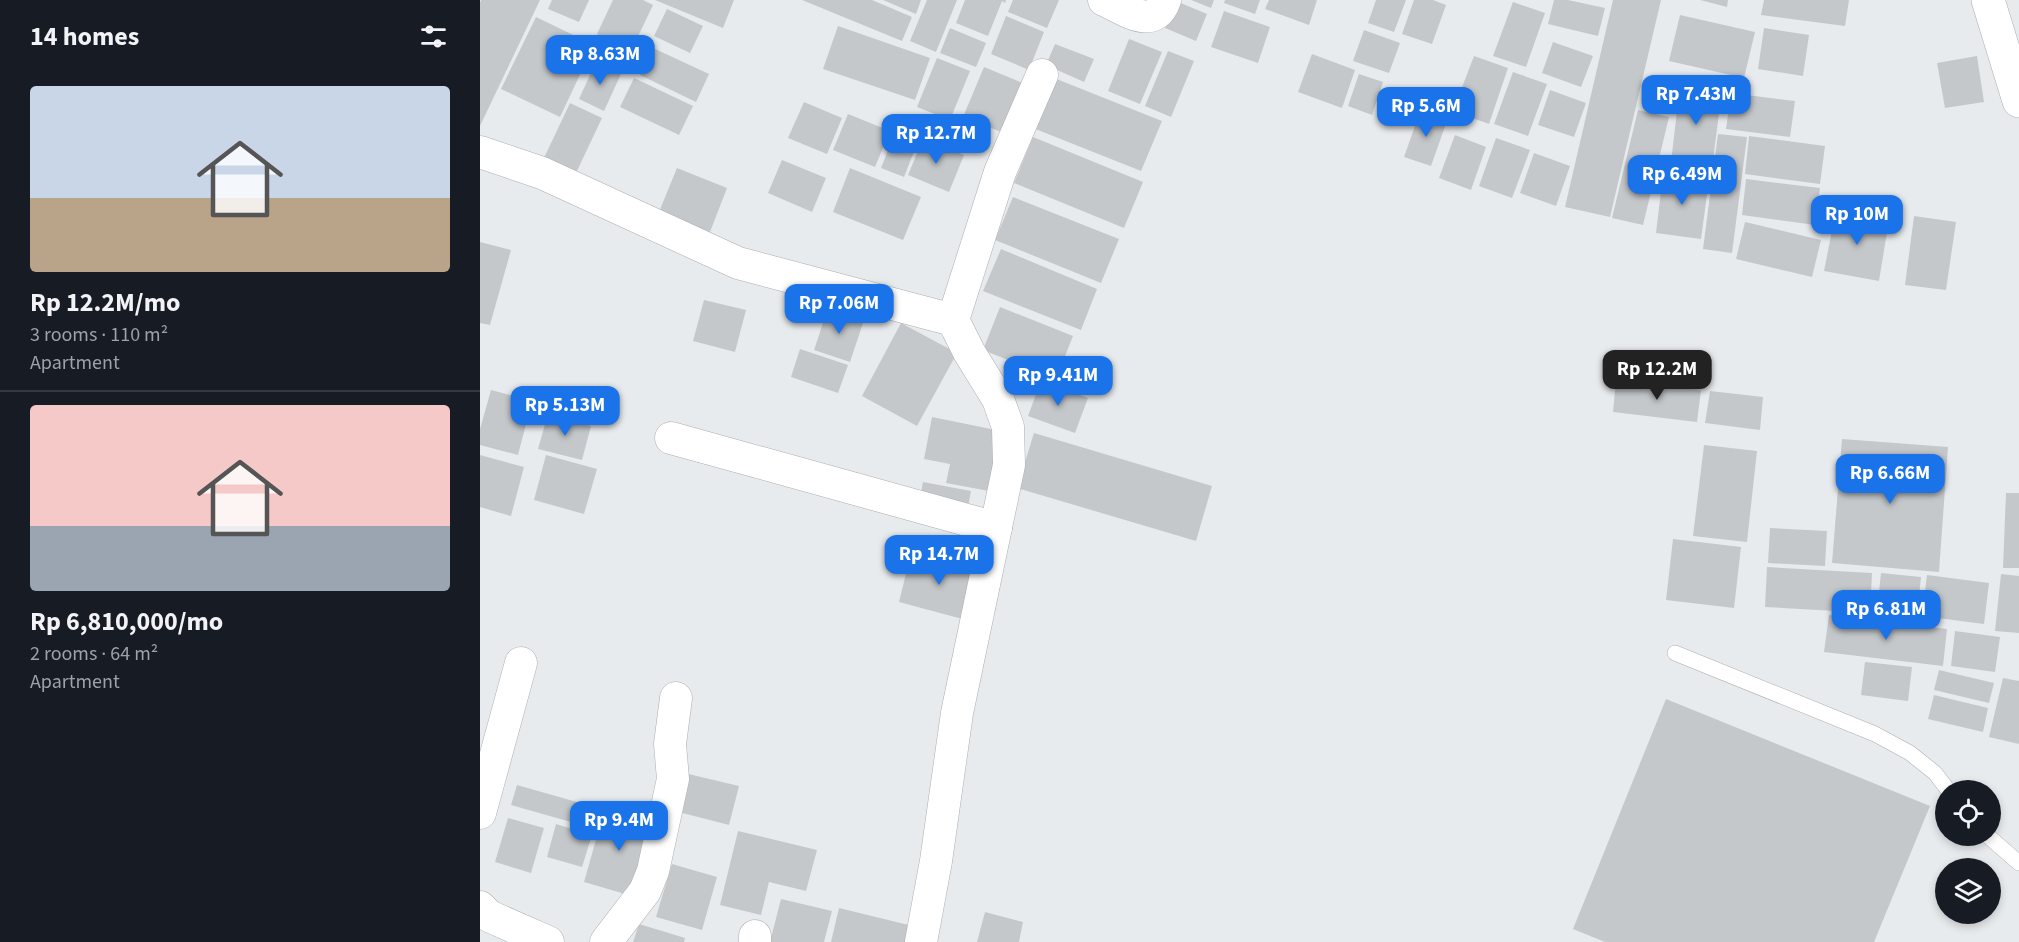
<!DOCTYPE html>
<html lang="en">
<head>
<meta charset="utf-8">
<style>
	body { margin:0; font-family:"Source Sans 3",sans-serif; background:#20242c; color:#f1f3f6; height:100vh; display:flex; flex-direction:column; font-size:22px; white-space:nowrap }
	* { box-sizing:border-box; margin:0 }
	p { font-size:20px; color:#9ea1a6 }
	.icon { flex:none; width:33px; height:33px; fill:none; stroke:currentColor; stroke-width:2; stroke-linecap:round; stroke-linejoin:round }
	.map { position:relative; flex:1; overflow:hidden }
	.side { display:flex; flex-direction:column; background:#171b24; width:480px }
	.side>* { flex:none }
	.tools { position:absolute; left:1455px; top:780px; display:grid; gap:12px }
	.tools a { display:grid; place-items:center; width:66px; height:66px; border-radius:50%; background:#171b24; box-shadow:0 3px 9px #0003; font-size:30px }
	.price { position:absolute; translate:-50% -51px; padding:0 14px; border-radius:12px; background:#1a73e8; color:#fff; font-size:20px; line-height:39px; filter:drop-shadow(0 2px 3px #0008) }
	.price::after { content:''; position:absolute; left:50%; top:36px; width:18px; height:14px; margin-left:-9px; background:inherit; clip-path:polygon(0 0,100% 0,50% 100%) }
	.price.on { background:#222; color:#fff }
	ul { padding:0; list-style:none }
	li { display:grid; align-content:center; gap:12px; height:318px; padding:0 30px }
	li+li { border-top:2px solid #363941 }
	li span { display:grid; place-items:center; height:186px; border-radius:6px; color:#555 }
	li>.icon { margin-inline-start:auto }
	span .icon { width:108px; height:108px; fill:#fffc; stroke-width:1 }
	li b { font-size:26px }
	h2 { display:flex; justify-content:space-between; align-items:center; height:72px; padding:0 30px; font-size:26px }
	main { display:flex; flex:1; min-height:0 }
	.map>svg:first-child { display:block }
	.building { fill:#c5c8cb }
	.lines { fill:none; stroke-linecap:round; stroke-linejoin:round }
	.service-casing { stroke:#abaeb1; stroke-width:16 }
	.minor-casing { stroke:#abaeb1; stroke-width:33 }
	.secondary-casing { stroke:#abaeb1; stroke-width:34 }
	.service { stroke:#fff; stroke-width:15 }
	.minor { stroke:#fff; stroke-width:32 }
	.secondary { stroke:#fff; stroke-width:33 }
</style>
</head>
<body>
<main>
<section class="side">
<h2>14 homes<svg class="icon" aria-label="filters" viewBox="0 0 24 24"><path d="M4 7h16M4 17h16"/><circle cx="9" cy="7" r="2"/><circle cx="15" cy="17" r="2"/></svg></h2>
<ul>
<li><span style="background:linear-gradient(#c9d6e8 60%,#b9a48a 0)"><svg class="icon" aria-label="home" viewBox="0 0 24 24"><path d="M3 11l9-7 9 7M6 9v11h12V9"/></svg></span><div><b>Rp 12.2M/mo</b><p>3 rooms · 110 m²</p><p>Apartment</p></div></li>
<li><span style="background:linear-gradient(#f6c9c9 65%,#9aa5b1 0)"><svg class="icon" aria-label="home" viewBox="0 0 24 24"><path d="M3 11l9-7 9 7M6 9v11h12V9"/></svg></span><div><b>Rp 6,810,000/mo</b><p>2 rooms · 64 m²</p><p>Apartment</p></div></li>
</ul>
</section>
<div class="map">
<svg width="1539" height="942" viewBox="0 0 1539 942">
	<rect width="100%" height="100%" fill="#e8ebee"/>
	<!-- building -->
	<g class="building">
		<path d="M 1,0 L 60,0 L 0,126 L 0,3 Z"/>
		<path d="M 72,0 L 109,0 L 99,22 L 68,9 Z"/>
		<path d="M 133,0 L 163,0 L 173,5 L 151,51 L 117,34 Z"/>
		<path d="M 175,0 L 254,0 L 243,28 Z"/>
		<path d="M 322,0 L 392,0 L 432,17 L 422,41 Z"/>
		<path d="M 403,0 L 441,0 L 436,14 Z"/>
		<path d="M 447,0 L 477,0 L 456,52 L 430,41 Z"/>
		<path d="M 485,0 L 526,0 L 525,3 L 522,1 L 508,36 L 476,23 Z"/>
		<path d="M 533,0 L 579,0 L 567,28 L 528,12 Z"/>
		<path d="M 711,0 L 734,0 L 731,8 Z"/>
		<path d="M 745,0 L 780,0 L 775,14 L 744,3 Z"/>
		<path d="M 789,0 L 837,0 L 829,25 L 785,9 Z"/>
		<path d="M 896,0 L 926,0 L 914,32 L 888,23 Z"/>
		<path d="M 934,0 L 953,0 L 966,5 L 952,44 L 922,34 Z"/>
		<path d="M 1074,0 L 1088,0 L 1125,8 L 1118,36 L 1068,24 Z"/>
		<path d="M 1133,0 L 1181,0 L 1130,217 L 1085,207 Z"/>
		<path d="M 1220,0 L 1248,0 L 1247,7 Z"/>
		<path d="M 1284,0 L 1369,0 L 1365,26 L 1281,15 Z"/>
		<path d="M 696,1 L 727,14 L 716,41 L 685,28 Z"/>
		<path d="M 1033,2 L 1065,13 L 1046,67 L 1013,56 Z"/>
		<path d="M 187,9 L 223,26 L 210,53 L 174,36 Z"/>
		<path d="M 744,11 L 790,27 L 778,63 L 731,47 Z"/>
		<path d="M 1200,15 L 1275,32 L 1264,78 L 1189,61 Z"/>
		<path d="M 526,16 L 564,32 L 549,70 L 511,54 Z"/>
		<path d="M 56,17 L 114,45 L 80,117 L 21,89 Z"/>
		<path d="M 358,26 L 450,58 L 435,100 L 343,69 Z"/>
		<path d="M 470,28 L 506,43 L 496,67 L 460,53 Z"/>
		<path d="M 1284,28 L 1329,35 L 1323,76 L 1278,69 Z"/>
		<path d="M 884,30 L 920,43 L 909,73 L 873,61 Z"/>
		<path d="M 649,39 L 682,52 L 660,104 L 628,91 Z"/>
		<path d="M 1073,42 L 1113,56 L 1101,87 L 1062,73 Z"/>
		<path d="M 575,44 L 614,59 L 604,82 L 566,65 Z"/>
		<path d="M 173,48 L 229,74 L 216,102 L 160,75 Z"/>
		<path d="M 688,51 L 714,61 L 691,117 L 665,106 Z"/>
		<path d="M 832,54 L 875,70 L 862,108 L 818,92 Z"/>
		<path d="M 994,56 L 1028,68 L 1009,124 L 973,111 Z"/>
		<path d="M 1497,56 L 1504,102 L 1465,108 L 1457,63 Z"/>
		<path d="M 457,58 L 490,71 L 470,120 L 437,107 Z"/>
		<path d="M 116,62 L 141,74 L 124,111 L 99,99 Z"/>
		<path d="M 504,67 L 545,84 L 524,133 L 483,117 Z"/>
		<path d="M 1033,72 L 1067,84 L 1048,136 L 1014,124 Z"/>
		<path d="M 879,74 L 903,82 L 892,115 L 868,106 Z"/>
		<path d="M 154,78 L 213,106 L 199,135 L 140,107 Z"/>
		<path d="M 574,78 L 682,121 L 661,171 L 553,128 Z"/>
		<path d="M 1200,85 L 1242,90 L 1232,168 L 1191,162 Z"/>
		<path d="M 1070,90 L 1106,103 L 1094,137 L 1058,125 Z"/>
		<path d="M 1251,93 L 1315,101 L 1310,137 L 1246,129 Z"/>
		<path d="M 324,102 L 362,118 L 347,154 L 308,138 Z"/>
		<path d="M 90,103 L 122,118 L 96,173 L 64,158 Z"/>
		<path d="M 941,109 L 968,118 L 951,166 L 924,157 Z"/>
		<path d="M 1158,110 L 1189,117 L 1163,225 L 1132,218 Z"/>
		<path d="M 368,114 L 410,131 L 395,167 L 353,150 Z"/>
		<path d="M 416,130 L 439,139 L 424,177 L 401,168 Z"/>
		<path d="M 1238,134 L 1267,137 L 1252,253 L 1223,249 Z"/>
		<path d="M 975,135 L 1006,147 L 991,190 L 959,178 Z"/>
		<path d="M 1269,136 L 1345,146 L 1340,184 L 1265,174 Z"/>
		<path d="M 553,137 L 663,182 L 644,228 L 534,183 Z"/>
		<path d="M 1016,138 L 1050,150 L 1032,198 L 999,186 Z"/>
		<path d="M 443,139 L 484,155 L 469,192 L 428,175 Z"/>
		<path d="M 1054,153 L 1090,166 L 1076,206 L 1040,193 Z"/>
		<path d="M 302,160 L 346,178 L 332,212 L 288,193 Z"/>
		<path d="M 197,168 L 247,188 L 230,232 L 179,212 Z"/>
		<path d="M 370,168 L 441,197 L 423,240 L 353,212 Z"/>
		<path d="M 1183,174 L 1229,180 L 1221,239 L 1176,233 Z"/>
		<path d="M 1266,179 L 1340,188 L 1335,225 L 1262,215 Z"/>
		<path d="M 533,197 L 639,239 L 621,283 L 515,240 Z"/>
		<path d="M 1356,210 L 1409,220 L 1399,281 L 1344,271 Z"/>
		<path d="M 1434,216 L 1476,222 L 1466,290 L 1425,285 Z"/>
		<path d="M 1265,222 L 1341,240 L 1332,277 L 1256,259 Z"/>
		<path d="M 0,242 L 31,250 L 10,325 L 0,323 Z"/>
		<path d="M 521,249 L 617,289 L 601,330 L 503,291 Z"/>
		<path d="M 224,300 L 266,310 L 255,352 L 213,341 Z"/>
		<path d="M 520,307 L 593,336 L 576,379 L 503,350 Z"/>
		<path d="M 348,308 L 384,320 L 370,362 L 334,350 Z"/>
		<path d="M 421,323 L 477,353 L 437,426 L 382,396 Z"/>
		<path d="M 320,349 L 368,365 L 358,393 L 311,377 Z"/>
		<path d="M 1136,380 L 1221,390 L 1217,422 L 1133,412 Z"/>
		<path d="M 561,381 L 608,398 L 595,433 L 548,416 Z"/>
		<path d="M 11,390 L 52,401 L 38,455 L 0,445 L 0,429 Z"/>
		<path d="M 1230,391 L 1283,397 L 1280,430 L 1225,423 Z"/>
		<path d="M 68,414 L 111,426 L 102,460 L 58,449 Z"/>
		<path d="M 452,417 L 521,431 L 509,491 L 466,483 L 470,464 L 444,459 Z"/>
		<path d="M 554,433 L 732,486 L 716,541 L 537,488 Z"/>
		<path d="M 1362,439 L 1468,447 L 1459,572 L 1352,563 Z"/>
		<path d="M 1224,445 L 1277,451 L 1267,542 L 1213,536 Z"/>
		<path d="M 0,455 L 44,467 L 31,516 L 0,507 Z"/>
		<path d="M 66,455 L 117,469 L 104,514 L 54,500 Z"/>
		<path d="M 443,482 L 491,491 L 487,512 L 439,502 Z"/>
		<path d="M 1526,493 L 1539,493 L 1539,568 L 1523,568 Z"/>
		<path d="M 1290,528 L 1347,531 L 1345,566 L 1288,563 Z"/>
		<path d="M 1193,539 L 1261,547 L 1254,608 L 1186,600 Z"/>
		<path d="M 431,553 L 499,571 L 486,620 L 419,602 Z"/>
		<path d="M 1287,567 L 1392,573 L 1390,613 L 1285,607 Z"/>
		<path d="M 1401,573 L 1441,577 L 1437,616 L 1397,611 Z"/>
		<path d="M 1521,574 L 1539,576 L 1539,633 L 1515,631 Z"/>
		<path d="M 1447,575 L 1509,583 L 1504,624 L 1442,616 Z"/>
		<path d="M 1349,615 L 1467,629 L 1463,666 L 1344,652 Z"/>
		<path d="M 1475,631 L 1520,637 L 1515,672 L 1471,666 Z"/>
		<path d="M 1385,662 L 1432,667 L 1428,701 L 1381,695 Z"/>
		<path d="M 1459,670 L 1514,683 L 1509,703 L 1454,690 Z"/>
		<path d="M 1523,678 L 1539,681 L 1539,744 L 1509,737 Z"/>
		<path d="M 1454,695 L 1508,708 L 1503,732 L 1448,719 Z"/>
		<path d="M 1186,699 L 1450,806 L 1394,942 L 1125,942 L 1093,929 Z"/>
		<path d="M 200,772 L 259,786 L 249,825 L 191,810 Z"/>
		<path d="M 37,785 L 118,808 L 112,828 L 31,805 Z"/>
		<path d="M 125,808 L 174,823 L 152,896 L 104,882 Z"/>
		<path d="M 28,818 L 64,828 L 51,873 L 15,862 Z"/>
		<path d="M 76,824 L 112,835 L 102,867 L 67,857 Z"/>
		<path d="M 258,831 L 337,850 L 326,891 L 289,882 L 281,915 L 240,905 Z"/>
		<path d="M 192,864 L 237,877 L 222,930 L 176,917 Z"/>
		<path d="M 301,899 L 352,911 L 344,942 L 290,942 Z"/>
		<path d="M 359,908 L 441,928 L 437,942 L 351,942 Z"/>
		<path d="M 505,912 L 543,922 L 539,942 L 497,942 Z"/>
		<path d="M 159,924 L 205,938 L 204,942 L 153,942 Z"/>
	</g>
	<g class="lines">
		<!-- service casing -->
		<g class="service-casing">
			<g id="service">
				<path d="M 1195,653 L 1395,734 L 1430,753 L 1455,773 L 1468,790"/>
				<path d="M 1508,836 L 1539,863"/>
			</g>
		</g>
		<!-- minor casing -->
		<g class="minor-casing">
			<g id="minor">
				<path d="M 624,0 C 645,9 674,32 685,0"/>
				<path d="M 0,152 L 62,173 L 258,263 L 473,320 L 489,352 L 518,399 L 528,427 L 529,465 L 477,713 L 456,861 L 441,942"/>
				<path d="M 473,320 L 520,172 L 562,75"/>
				<path d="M 191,438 L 516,528"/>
				<path d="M 0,813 L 41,663"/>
				<path d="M 0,907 L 9,916 L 68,942"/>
				<path d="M 126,942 L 165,891 L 173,871 L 193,779 L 190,744 L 196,698"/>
				<path d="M 275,942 L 275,936"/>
			</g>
		</g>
		<!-- secondary casing -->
		<g class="secondary-casing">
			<path id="secondary" d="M 1508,0 L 1539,101"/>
		</g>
		<!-- service -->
		<use href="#service" class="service"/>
		<!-- minor -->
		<use href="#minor" class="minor"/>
		<!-- secondary -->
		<use href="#secondary" class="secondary"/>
	</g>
</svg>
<div class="tools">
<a><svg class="icon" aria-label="locate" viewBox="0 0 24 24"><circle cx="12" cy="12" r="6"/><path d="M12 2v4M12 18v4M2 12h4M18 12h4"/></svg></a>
<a><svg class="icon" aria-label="layers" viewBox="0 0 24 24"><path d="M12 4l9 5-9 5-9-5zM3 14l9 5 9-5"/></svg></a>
</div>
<b class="price" style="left:120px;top:86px">Rp 8.63M</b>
<b class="price" style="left:1216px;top:126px">Rp 7.43M</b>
<b class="price" style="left:946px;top:138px">Rp 5.6M</b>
<b class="price" style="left:456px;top:165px">Rp 12.7M</b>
<b class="price" style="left:1202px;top:206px">Rp 6.49M</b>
<b class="price" style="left:1377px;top:246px">Rp 10M</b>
<b class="price" style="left:359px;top:335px">Rp 7.06M</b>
<b class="price on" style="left:1177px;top:401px">Rp 12.2M</b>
<b class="price" style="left:578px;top:407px">Rp 9.41M</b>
<b class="price" style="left:85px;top:437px">Rp 5.13M</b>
<b class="price" style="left:1410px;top:505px">Rp 6.66M</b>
<b class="price" style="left:459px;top:586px">Rp 14.7M</b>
<b class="price" style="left:1406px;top:641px">Rp 6.81M</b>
<b class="price" style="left:139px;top:852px">Rp 9.4M</b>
</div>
</main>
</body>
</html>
